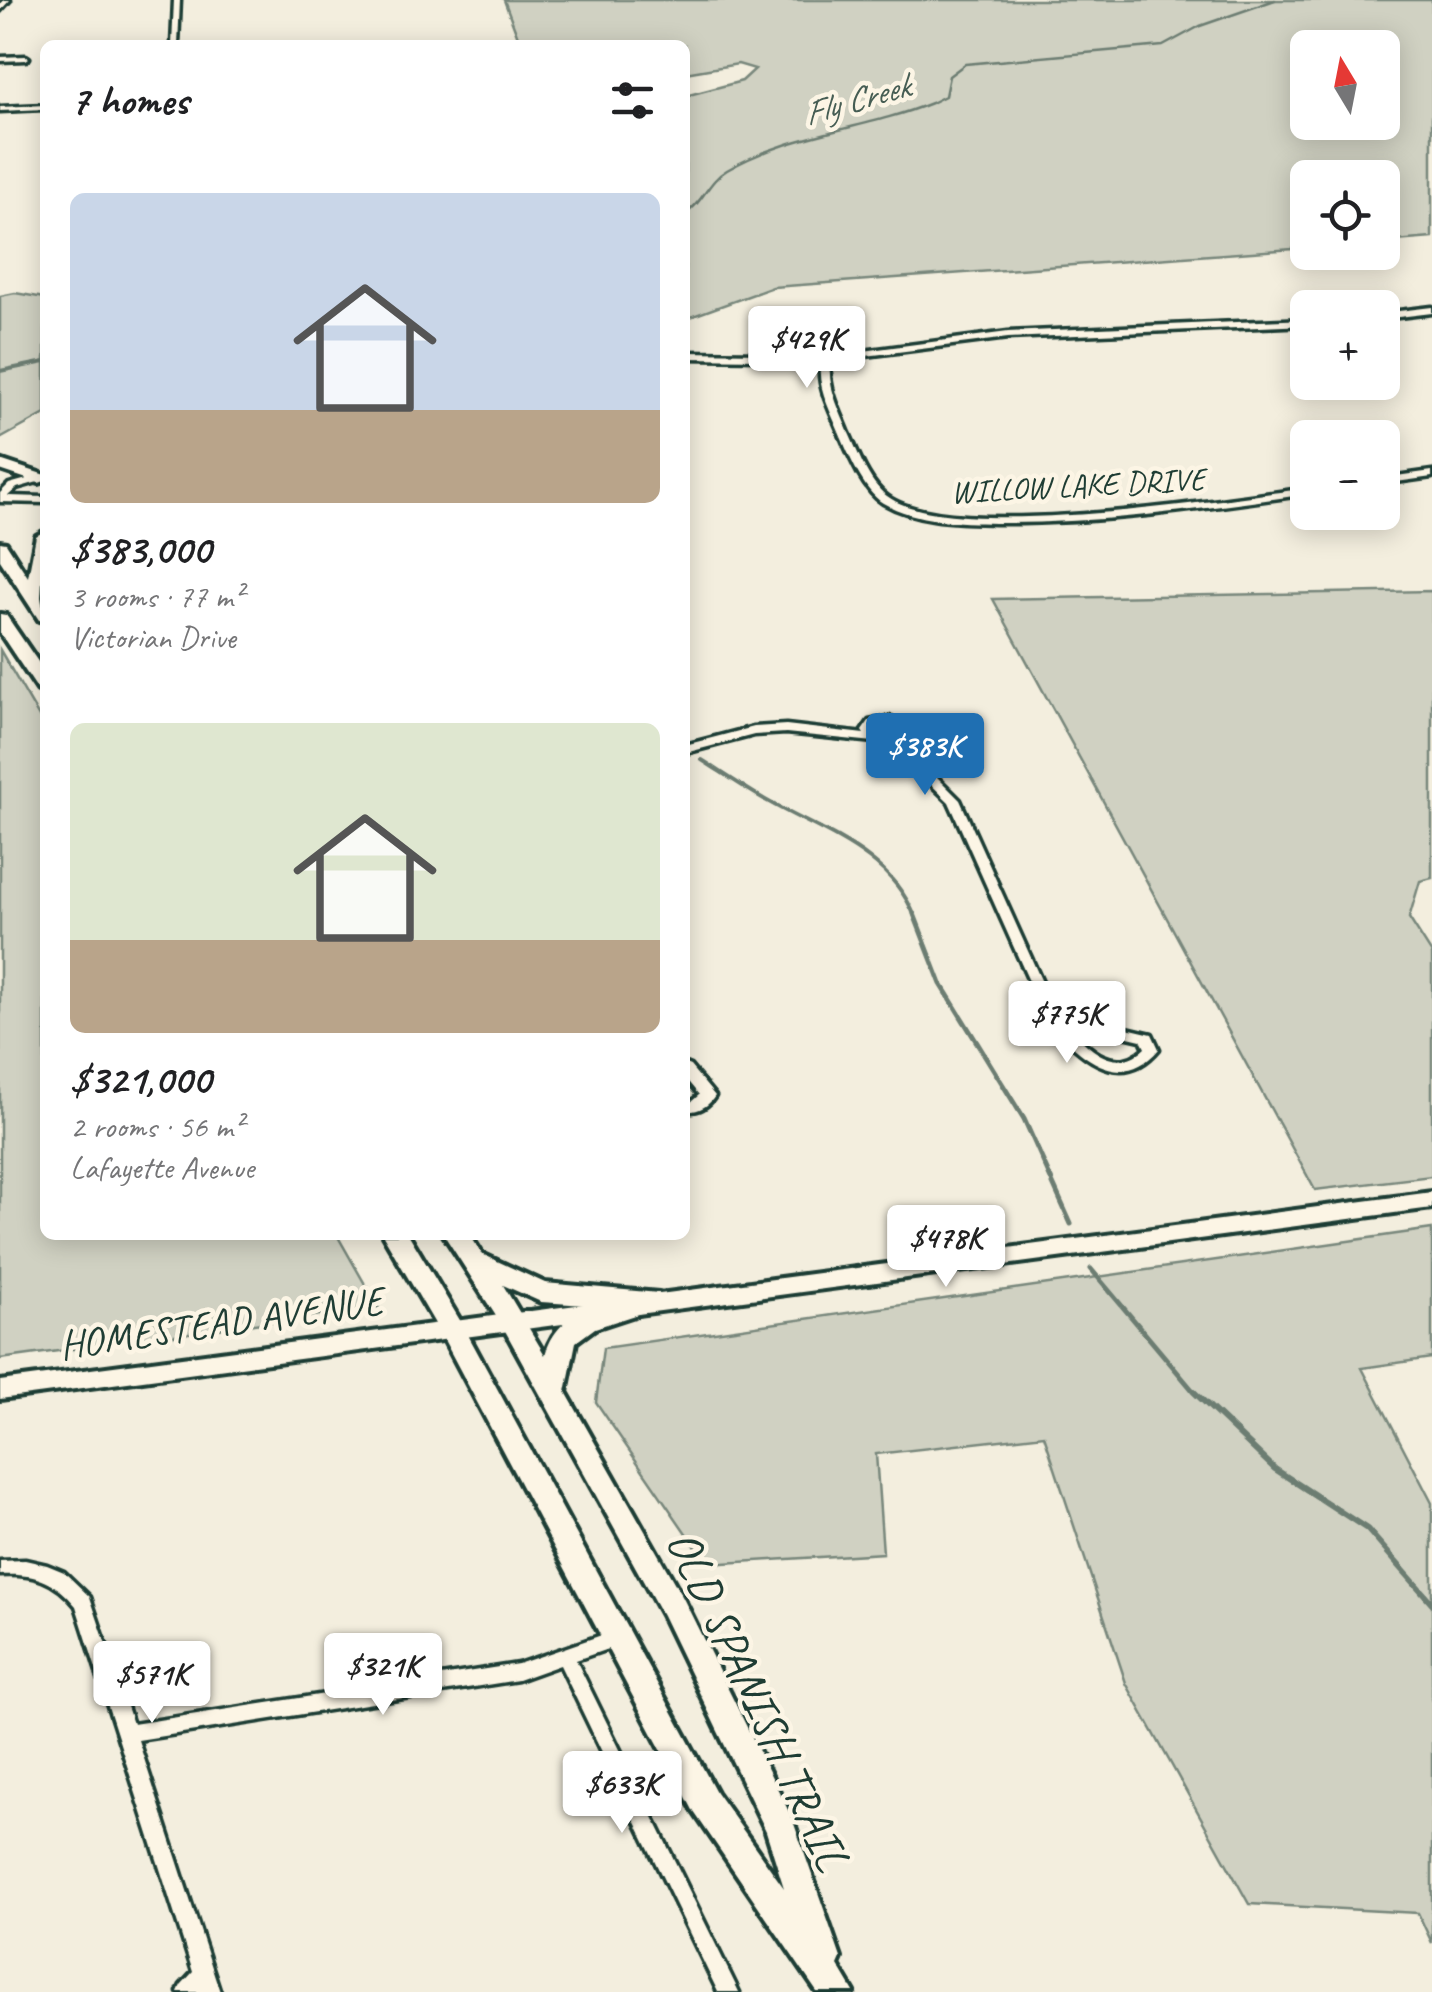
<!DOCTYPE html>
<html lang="en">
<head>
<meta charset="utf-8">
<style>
	body { margin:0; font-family:Caveat,sans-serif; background:#f2f2f2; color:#202124; height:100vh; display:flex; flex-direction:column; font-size:38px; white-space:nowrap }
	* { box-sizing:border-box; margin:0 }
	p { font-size:32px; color:#757577 }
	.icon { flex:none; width:55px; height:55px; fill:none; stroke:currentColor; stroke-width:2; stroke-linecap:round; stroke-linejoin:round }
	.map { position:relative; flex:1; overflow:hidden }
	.side { position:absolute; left:40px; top:40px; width:650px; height:1200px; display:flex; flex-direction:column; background:#fff; border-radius:15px; box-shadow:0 5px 25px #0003 }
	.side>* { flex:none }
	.needle { width:65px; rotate:350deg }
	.controls { position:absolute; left:1290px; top:30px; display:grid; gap:20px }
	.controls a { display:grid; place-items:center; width:110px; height:110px; border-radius:15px; background:#fff; box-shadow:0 5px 25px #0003; font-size:50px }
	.price { position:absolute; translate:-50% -85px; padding:0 22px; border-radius:10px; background:#fff; color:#222; font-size:32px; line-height:65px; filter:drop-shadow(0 2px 5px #0008) }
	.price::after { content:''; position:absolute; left:50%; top:60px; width:30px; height:22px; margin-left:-15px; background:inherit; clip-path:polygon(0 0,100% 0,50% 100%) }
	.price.active { background:#1f6fb2; color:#fff }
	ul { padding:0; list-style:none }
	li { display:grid; align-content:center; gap:20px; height:530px; padding:0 30px }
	li span { display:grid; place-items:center; height:310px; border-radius:15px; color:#555 }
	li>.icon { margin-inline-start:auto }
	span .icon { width:180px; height:180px; fill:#fffc; stroke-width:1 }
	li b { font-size:42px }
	h2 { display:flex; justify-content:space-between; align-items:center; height:120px; padding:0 30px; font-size:42px }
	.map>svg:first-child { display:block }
	.green { fill:#d0d1c2; stroke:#78877b; stroke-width:2.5; fill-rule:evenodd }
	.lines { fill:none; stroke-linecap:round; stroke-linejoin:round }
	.stream-far3 { stroke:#6c7d72; stroke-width:2.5 }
	.stream-far2 { stroke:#6c7d72; stroke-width:4 }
	.stream-far1 { stroke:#6c7d72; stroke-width:5 }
	.stream { stroke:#6c7d72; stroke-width:6 }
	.street-casing { stroke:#1f3d34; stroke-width:7 }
	.secondary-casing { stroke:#1f3d34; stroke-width:8 }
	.primary-casing { stroke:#1f3d34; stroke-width:8 }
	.street { fill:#fcf5e5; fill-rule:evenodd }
	.secondary { fill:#fcf5e5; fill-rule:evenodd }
	.primary { fill:#fcf5e5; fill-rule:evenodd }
	.labels { text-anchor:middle; stroke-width:9; stroke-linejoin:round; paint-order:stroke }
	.far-street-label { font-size:32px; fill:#1f3d34; stroke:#fcf5e5 }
	.far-water-label { font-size:35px; font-style:italic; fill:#465d53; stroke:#fcf5e5 }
	.street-label { font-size:40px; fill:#1f3d34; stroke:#fcf5e5 }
	.near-street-label { font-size:48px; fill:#1f3d34; stroke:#fcf5e5 }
</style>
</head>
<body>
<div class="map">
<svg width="1432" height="1992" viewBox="0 0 1432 1992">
	<rect width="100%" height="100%" fill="#f3eede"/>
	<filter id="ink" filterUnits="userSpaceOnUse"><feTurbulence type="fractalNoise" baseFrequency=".01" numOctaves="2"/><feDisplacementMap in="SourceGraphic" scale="20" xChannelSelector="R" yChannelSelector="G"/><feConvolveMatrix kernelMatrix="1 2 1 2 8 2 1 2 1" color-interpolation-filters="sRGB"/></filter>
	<g filter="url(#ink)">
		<!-- green -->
		<g class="green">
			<path d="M 504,0 L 1432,0 L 1432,238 L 1383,242 L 1382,178 L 1308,178 L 1307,248 L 773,287 L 685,319 L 685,96 L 742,81 L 755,69 L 738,64 L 685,73 L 685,45 L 521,45 ZM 1308,48 L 1382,48 L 1382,122 L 1308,122 Z"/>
			<path d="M 15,293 L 45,298 L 45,414 L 0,439 L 0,296 Z"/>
			<path d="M 1432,591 L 1432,878 L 1420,881 L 1409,918 L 1432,954 L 1432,1176 L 1315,1190 L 993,599 Z"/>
			<path d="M 0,650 L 45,727 L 45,1235 L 337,1235 L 378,1307 L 0,1359 Z"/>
			<path d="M 1432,1229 L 1432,1358 L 1362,1368 L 1432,1503 L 1432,1943 L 1418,1913 L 1249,1904 L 1126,1683 L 1044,1435 L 876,1454 L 883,1553 L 707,1564 L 596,1402 L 603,1348 Z"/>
		</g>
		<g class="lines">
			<!-- stream-far3 -->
			<path class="stream-far3" d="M 685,214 C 703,203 708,181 727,170 C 791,133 864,130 931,103 L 945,96 L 949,76 L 965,64 L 1163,46 L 1200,26 L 1275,0"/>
			<!-- stream-far2 -->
			<g class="stream-far2">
				<path d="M 0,371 L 45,362"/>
				<path d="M 702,760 C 724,774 746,789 769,802 C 823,833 890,853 915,917"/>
			</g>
			<!-- stream-far1 -->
			<g class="stream-far1">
				<path d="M 914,914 L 941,984 L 1024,1119 L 1071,1224"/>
				<path d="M 1091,1269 L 1195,1393"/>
			</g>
			<!-- stream -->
			<path class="stream" d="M 1193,1391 L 1275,1469 L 1367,1529 L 1432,1603"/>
			<!-- street casing -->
			<g class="street-casing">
				<g id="street">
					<path d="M 4,0 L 10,0 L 0,11 L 0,5 Z"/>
					<path d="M 174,0 L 180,0 L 178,45 L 172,45 Z"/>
					<path d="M 0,57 L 26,56 L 29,58 L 26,60 L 0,61 Z"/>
					<path d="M 45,105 L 45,109 L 0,111 L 0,107 Z"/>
					<path d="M 1432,307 L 1432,313 L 1382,319 L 1382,313 Z"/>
					<path d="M 1308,319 L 1308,325 L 1008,338 L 842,359 L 830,366 C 828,388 840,411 848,431 C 858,452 868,482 887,496 C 948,543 1226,499 1308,488 L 1308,494 C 1204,509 1100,524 995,523 C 959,522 916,522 883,503 C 863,491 848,453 839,432 C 831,412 818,389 820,367 L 763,359 L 685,358 L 685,352 L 763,353 L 824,362 L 840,354 L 1008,332 Z"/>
					<path d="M 1432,471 L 1432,477 L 1382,484 L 1382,478 Z"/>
					<path d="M 45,474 L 45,480 L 17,488 L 8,496 L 45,497 L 45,503 L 0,502 L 0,493 L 9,484 Z"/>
					<path d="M 890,717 L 907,728 L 902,740 L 889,741 L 920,760 L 960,800 L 1055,1011 L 1152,1034 L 1159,1049 C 1119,1097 1074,1052 1045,1017 L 949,802 L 912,766 L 874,742 L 786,733 L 754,735 L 685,753 L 685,745 L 754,727 L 786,725 L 864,734 L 862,731 L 869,721 ZM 888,725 L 895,729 L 893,734 L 880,735 L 874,730 L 877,726 ZM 1064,1022 L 1141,1040 L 1145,1048 C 1113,1077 1087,1046 1064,1022 Z"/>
					<path d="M 685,1064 L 690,1066 L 715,1096 C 708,1107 698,1112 685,1111 L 685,1101 L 691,1102 L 699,1095 L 685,1078 Z"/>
					<path d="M 25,1560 L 47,1565 L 64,1572 L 90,1597 L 133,1724 L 518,1664 L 619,1629 L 625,1631 L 628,1637 L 625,1643 L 576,1660 L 739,1992 L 718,1992 L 560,1665 L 518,1680 L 138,1740 L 220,1992 L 178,1992 L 181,1985 L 193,1972 L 76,1606 C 55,1580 33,1573 0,1575 L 0,1561 Z"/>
				</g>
			</g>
			<!-- secondary casing -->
			<g class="secondary-casing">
				<path id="secondary" d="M 1432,1192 L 1432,1208 L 0,1399 L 0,1381 Z"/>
			</g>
			<!-- primary casing -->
			<g class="primary-casing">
				<g id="primary">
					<path d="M 0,460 L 45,475 L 45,481 L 39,483 L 0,470 Z"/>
					<path d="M 45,531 L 41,597 L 45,621 L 39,620 L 0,560 L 0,542 L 6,543 L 28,577 L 36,536 Z"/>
					<path d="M 0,614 L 6,615 L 45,672 L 45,692 L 38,690 L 0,633 Z"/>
					<path d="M 383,1235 L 409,1235 L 461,1322 L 716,1792 L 784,1888 L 766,1831 L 662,1615 L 503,1327 L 444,1235 L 470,1235 L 482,1254 L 545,1283 L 659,1293 L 663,1300 L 659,1307 L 595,1328 L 576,1342 L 566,1392 L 683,1598 L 792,1818 L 841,1958 L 838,1965 L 854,1992 L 817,1992 L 694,1812 L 441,1334 ZM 503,1285 L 541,1302 L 600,1306 C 571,1315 554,1325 545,1355 Z"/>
				</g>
			</g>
			<!-- street -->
			<use href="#street" class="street"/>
			<!-- secondary -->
			<use href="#secondary" class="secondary"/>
			<!-- primary -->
			<use href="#primary" class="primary"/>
		</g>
	</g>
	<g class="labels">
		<!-- far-street labels -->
		<g class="far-street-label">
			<text transform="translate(1078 485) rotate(-3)" y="11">WILLOW LAKE DRIVE</text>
		</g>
		<!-- far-water labels -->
		<g class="far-water-label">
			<text transform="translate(856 99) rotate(-16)" y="12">Fly Creek</text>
		</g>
		<!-- street labels -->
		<g class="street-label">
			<text transform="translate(221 1322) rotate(-8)" y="14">HOMESTEAD AVENUE</text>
		</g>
		<!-- near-street labels -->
		<g class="near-street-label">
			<text transform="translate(759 1699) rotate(65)" y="17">OLD SPANISH TRAIL</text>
		</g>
	</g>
</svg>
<div class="controls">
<a><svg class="needle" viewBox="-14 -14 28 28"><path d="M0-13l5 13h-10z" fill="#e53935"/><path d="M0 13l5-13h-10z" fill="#757577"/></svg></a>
<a><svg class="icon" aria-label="locate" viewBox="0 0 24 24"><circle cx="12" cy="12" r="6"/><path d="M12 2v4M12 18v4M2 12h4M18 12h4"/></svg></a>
<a>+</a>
<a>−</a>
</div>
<b class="price" style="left:807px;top:391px">$429K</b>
<b class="price active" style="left:925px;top:798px">$383K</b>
<b class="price" style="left:1067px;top:1066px">$775K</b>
<b class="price" style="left:946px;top:1290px">$478K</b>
<b class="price" style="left:383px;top:1718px">$321K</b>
<b class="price" style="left:152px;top:1726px">$571K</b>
<b class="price" style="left:622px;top:1836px">$633K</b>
<section class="side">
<h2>7 homes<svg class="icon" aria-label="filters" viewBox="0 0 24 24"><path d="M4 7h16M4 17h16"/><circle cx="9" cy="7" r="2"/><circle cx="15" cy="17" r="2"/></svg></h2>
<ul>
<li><span style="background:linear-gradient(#c9d6e8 70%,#b9a48a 0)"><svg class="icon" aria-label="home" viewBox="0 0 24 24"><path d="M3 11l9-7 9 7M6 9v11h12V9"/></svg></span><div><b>$383,000</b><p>3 rooms · 77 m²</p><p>Victorian Drive</p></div></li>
<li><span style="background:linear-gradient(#dfe7d0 70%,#b9a48a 0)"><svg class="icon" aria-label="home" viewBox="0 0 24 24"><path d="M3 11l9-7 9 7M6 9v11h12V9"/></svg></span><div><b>$321,000</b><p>2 rooms · 56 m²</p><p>Lafayette Avenue</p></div></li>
</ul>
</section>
</div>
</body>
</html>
